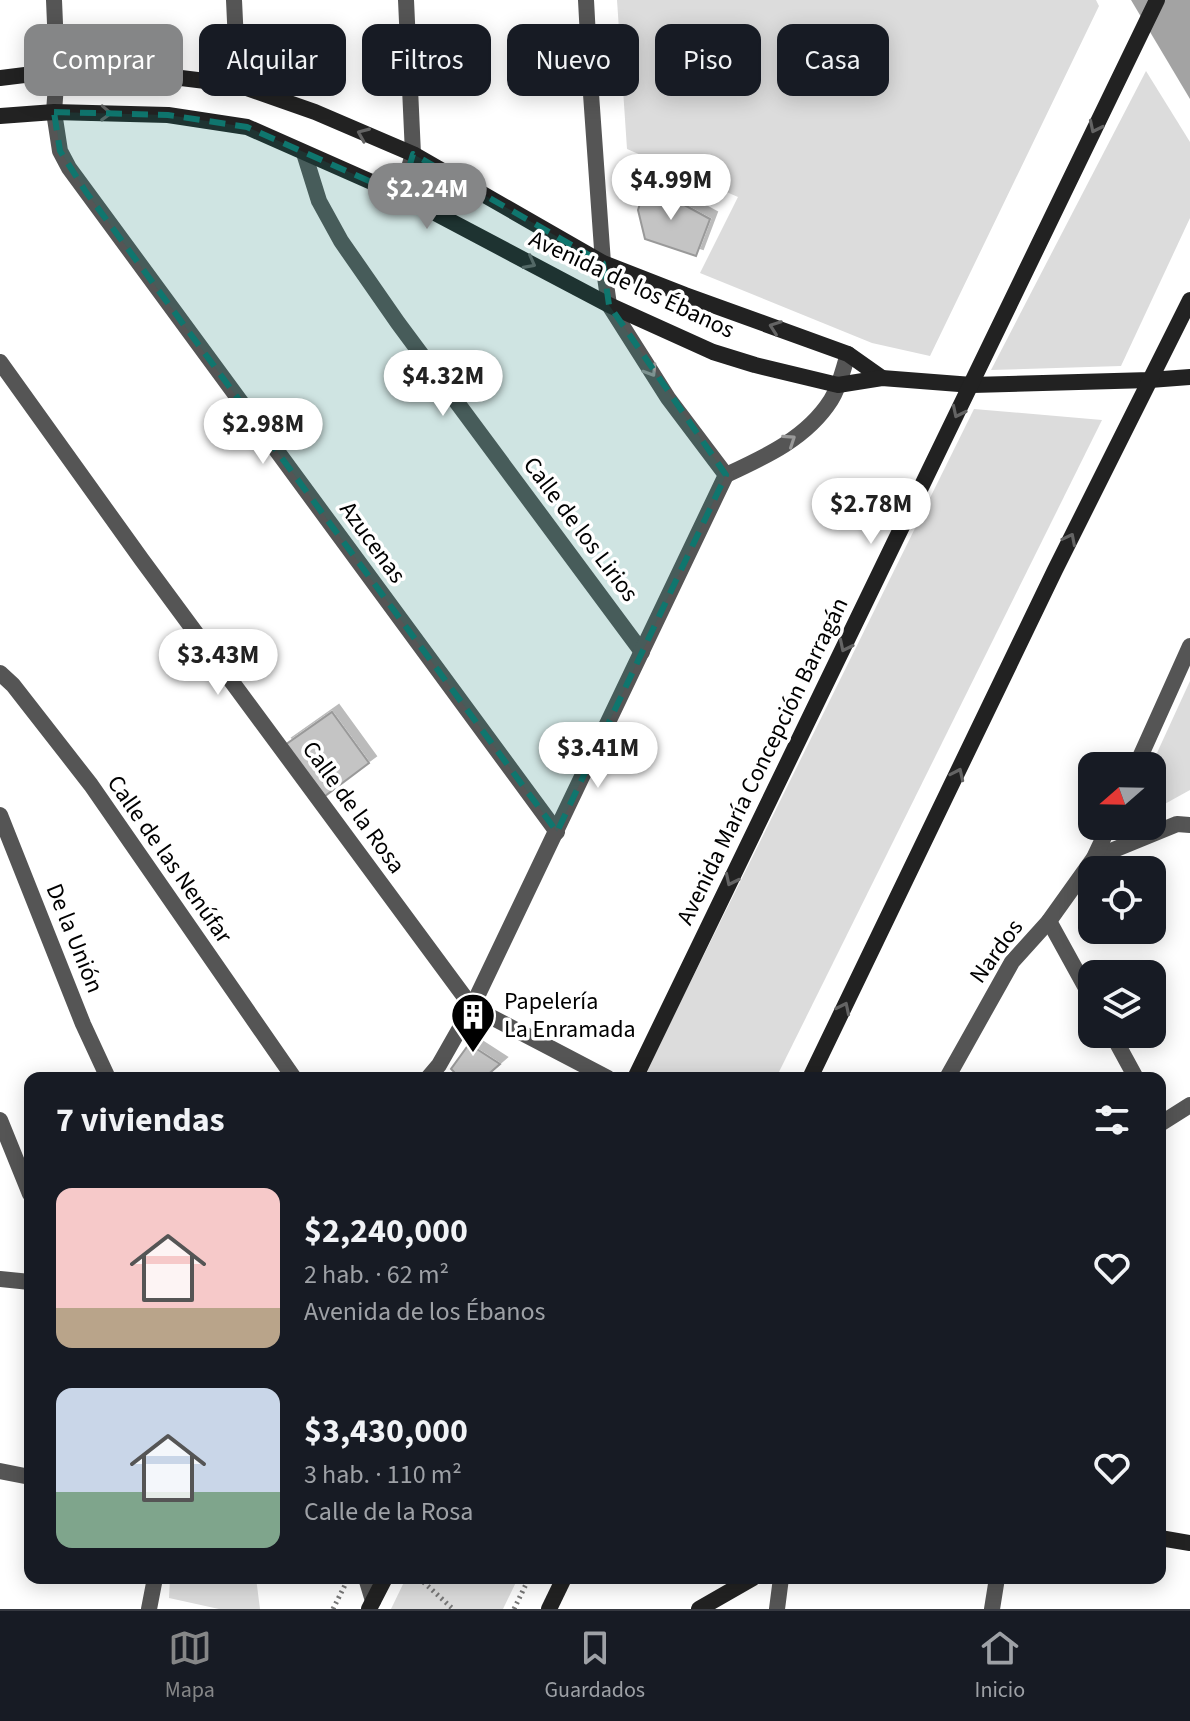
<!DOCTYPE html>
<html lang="es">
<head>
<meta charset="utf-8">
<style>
	body { margin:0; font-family:"Source Sans 3",sans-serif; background:#20242c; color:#f1f3f6; height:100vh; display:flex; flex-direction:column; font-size:30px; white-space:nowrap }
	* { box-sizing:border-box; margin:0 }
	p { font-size:26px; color:#9ea1a6 }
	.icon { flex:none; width:44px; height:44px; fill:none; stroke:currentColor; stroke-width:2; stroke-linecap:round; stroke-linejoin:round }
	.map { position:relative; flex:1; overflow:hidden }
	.panel { position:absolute; left:24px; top:1072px; width:1142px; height:512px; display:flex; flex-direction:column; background:#171b24; border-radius:16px; box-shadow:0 4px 20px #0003 }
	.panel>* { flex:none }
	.top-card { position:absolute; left:24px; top:24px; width:1142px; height:72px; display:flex; gap:16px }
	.needle { width:52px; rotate:250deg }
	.fabs { position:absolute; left:1078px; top:752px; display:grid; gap:16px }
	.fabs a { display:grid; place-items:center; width:88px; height:88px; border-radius:16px; background:#171b24; box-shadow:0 4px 20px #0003; font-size:40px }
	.price { position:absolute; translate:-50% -68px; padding:0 18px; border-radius:28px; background:#fff; color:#222; font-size:26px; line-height:52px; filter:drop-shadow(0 2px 4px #0008) }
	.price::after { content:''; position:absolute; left:50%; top:48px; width:24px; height:18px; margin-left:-12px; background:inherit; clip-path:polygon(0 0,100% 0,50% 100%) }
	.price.active { background:#858687; color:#fff }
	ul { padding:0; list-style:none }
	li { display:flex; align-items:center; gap:24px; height:200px; padding:0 32px }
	li span { display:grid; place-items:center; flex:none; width:224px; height:160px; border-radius:16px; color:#555 }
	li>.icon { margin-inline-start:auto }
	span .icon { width:96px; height:96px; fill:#fffc; stroke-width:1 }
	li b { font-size:34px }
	h2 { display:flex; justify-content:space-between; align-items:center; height:96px; padding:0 32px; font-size:34px }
	.pill { padding:0 28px; border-radius:16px; background:#171b24; box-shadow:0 4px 20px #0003; font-size:28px; line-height:72px }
	.pill.active { background:#858687; color:#fff }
	.dock { display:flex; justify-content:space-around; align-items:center; height:112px; border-top:2px solid #363941; background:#171b24; font-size:22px; color:#9ea1a6 }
	.dock a { display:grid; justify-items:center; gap:4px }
	.dock .active { color:#858687 }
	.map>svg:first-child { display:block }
	.green { fill:#dcdcdc }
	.water { fill:#a3a3a3 }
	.building { fill:#c4c4c4; stroke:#999; stroke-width:2; filter:url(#shadow) }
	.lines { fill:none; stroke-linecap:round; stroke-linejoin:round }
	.path { stroke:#777; stroke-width:5; stroke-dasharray:2 4; stroke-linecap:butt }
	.street { stroke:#555; stroke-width:16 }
	.secondary { stroke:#222; stroke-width:16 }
	.oneway { stroke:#646464 }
	.oneway2 { stroke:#999 }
	.marked { fill:#0f766e; fill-opacity:0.2; stroke:#0f766e; stroke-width:6; stroke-dasharray:16 10; stroke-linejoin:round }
	.labels { text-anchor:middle; stroke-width:7; stroke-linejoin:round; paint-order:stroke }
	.street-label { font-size:24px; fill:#000; stroke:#fff }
	.poi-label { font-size:24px; fill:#000; stroke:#fff; text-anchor:start }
</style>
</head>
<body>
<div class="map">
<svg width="1190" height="1609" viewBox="0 0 1190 1609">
	<defs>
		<filter id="shadow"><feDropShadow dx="7" dy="-7" stdDeviation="0" flood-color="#0004"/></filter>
	</defs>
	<rect width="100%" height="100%" fill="#fff"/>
	<!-- green -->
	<g class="green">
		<path d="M 617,0 L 1096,0 L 1099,6 L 930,356 L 872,343 L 700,273 L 738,197 L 627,149 Z"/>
		<path d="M 1146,71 L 1190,142 L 1190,218 L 1121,366 L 991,370 Z"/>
		<path d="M 974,409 L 1102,420 L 776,1078 L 643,1078 Z"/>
		<path d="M 1190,681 L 1190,790 L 1152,811 L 1151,766 Z"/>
		<path d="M 170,1578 L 256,1578 L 260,1609 L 219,1609 L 169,1598 Z"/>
		<path d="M 406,1578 L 518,1578 L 503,1609 L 391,1609 Z"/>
	</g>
	<!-- water -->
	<path class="water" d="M 1131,0 L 1190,0 L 1190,99 Z"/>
	<!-- building -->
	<g class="building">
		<path d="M 646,184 L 710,219 L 696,256 L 645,239 L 638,210 Z"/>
		<path d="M 332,712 L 369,763 L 325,796 L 285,745 Z"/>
		<path d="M 469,1044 L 500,1064 L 484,1078 L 460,1078 L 451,1069 Z"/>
	</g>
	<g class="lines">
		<!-- path -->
		<g class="path">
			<path d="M 419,1578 L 453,1609"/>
			<path d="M 333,1609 L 345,1585"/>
			<path d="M 514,1609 L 529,1578"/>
		</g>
		<!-- street -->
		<g class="street">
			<path d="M 54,0 L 57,71 L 54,112 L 60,151 L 69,168 L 557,832"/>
			<path d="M 234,0 L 238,85"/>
			<path d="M 586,0 L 591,94 L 603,263 L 609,305 L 668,398 L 726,475"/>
			<path d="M 304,153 L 319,201 L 341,241 L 398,323 L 642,652"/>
			<path d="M 401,195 L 413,154 L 406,0"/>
			<path d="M 0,362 L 142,560 L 472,1007 L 608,1078"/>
			<path d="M 726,475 C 765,457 807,438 831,400 C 840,386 843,369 848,354"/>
			<path d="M 0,673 L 13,685 L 91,785 L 294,1078"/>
			<path d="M 1136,766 L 1190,646"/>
			<path d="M 0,815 L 83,1024 L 108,1078"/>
			<path d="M 1094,858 L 1177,824 L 1190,825"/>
			<path d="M 1049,921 L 1092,999"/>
			<path d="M 1112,1034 L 1136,1078"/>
			<path d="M 428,1078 L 439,1065 L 472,1007 L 726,475"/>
			<path d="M 947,1078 L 1012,962 L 1049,921 L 1094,858 L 1109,826"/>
			<path d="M 0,1120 L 30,1194"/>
			<path d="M 1160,1124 L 1190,1105"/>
			<path d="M 0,1279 L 30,1282"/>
			<path d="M 0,1471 L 30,1477"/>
			<path d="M 366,1578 L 373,1601"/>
			<path d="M 149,1609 L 155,1578"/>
			<path d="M 777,1609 L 781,1578"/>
			<path d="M 992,1609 L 997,1578"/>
		</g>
		<!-- secondary -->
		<g class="secondary">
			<path d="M 0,78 L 57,71 L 173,77 L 238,85 L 315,112 L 413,154 L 603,263 L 685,295 L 848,354 L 882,378"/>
			<path d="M 0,116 L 54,112 L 168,115 L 247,127 L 401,195 L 609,305 L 713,352 L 755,365 L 838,385 L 882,378 L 972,385 L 1150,380 L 1190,377"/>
			<path d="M 635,1078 L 1157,0"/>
			<path d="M 810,1078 L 1055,570 L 1190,300"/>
			<path d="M 1160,1538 L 1190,1543"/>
			<path d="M 369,1609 L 385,1578"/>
			<path d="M 549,1609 L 564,1578"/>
			<path d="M 699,1609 L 753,1578"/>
		</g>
	</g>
	<!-- one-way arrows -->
	<defs><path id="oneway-chevron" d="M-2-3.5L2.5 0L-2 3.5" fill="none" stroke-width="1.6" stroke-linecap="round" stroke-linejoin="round" transform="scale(2)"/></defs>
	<g class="oneway">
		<use href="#oneway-chevron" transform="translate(106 113) rotate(2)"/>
		<use href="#oneway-chevron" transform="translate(1095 127) rotate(116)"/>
		<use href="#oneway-chevron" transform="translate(363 134) rotate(-157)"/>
		<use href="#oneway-chevron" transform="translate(530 263) rotate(28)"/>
		<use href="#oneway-chevron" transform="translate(775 327) rotate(-160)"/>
		<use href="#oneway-chevron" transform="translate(958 412) rotate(116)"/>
		<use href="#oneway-chevron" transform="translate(1070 539) rotate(-63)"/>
		<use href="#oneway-chevron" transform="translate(845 646) rotate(116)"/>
		<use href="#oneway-chevron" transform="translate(958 774) rotate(-65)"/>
		<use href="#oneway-chevron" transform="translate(731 880) rotate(116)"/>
		<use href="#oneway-chevron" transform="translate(844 1008) rotate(-64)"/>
	</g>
	<g class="oneway2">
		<use href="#oneway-chevron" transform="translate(651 371) rotate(58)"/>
		<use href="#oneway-chevron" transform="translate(790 440) rotate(-34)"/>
	</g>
	<!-- marked area -->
	<path class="marked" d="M 54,112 L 168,115 L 247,127 L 401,195 L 413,154 L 603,263 L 609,305 L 726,475 L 557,832 L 86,192 L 60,151 Z"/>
	<!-- icons -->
	<defs>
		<g id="building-pin" transform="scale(2.3)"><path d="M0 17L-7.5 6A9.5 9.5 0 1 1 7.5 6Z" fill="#000" stroke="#fff"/><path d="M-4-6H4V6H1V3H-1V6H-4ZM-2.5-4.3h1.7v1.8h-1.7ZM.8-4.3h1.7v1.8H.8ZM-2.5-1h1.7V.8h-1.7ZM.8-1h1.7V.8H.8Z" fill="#fff"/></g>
	</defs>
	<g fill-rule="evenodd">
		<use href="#building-pin" x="473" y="1015"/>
	</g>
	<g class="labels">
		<!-- street labels -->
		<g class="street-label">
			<text transform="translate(632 284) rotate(25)" y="8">Avenida de los Ébanos</text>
			<text transform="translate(581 529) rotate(53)" y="8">Calle de los Lirios</text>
			<text transform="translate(373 542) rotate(54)" y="8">Azucenas</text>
			<text transform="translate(762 761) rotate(-64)" y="8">Avenida María Concepción Barragán</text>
			<text transform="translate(354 807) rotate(54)" y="8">Calle de la Rosa</text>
			<text transform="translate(170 859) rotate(55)" y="8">Calle de las Nenúfar</text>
			<text transform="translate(75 938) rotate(68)" y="8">De la Unión</text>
			<text transform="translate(996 951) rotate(-54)" y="8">Nardos</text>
		</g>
		<!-- poi labels -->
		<g class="poi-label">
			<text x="504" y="1009">Papelería<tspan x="504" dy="28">La Enramada</tspan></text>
		</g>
	</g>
</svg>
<div class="fabs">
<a><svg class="needle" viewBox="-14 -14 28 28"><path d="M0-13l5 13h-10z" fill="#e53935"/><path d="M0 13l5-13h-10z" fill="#9ea1a6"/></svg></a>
<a><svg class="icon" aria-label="locate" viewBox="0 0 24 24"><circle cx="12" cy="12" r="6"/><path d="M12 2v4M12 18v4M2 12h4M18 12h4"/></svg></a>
<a><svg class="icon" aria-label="layers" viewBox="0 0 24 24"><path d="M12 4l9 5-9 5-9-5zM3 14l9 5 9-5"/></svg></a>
</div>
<b class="price" style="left:671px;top:222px">$4.99M</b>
<b class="price active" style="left:427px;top:231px">$2.24M</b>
<b class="price" style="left:443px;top:418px">$4.32M</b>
<b class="price" style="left:263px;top:466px">$2.98M</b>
<b class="price" style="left:871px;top:546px">$2.78M</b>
<b class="price" style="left:218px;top:697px">$3.43M</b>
<b class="price" style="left:598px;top:790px">$3.41M</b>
<div class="top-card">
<a class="pill active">Comprar</a>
<a class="pill">Alquilar</a>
<a class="pill">Filtros</a>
<a class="pill">Nuevo</a>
<a class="pill">Piso</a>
<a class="pill">Casa</a>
</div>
<section class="panel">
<h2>7 viviendas<svg class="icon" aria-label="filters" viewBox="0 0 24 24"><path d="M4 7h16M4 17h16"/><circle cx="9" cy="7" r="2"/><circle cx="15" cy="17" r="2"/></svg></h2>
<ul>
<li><span style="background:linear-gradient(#f6c9c9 75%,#b9a48a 0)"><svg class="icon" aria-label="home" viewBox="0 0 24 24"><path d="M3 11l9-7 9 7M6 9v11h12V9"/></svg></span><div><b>$2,240,000</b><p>2 hab. · 62 m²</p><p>Avenida de los Ébanos</p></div><svg class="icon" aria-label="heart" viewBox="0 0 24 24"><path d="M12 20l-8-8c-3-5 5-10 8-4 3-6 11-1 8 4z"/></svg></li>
<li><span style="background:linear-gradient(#c9d6e8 65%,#7fa58c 0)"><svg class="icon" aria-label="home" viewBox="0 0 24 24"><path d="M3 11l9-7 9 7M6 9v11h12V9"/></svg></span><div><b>$3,430,000</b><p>3 hab. · 110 m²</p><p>Calle de la Rosa</p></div><svg class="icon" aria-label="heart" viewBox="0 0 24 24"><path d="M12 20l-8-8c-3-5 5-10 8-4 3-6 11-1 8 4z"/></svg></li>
</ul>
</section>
</div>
<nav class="dock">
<a class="active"><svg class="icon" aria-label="map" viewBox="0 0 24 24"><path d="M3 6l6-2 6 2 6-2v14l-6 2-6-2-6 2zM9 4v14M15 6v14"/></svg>Mapa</a>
<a><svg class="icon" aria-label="saved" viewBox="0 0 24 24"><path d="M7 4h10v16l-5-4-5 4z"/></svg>Guardados</a>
<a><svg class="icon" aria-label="home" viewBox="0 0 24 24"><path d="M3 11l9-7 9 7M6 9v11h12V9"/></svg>Inicio</a>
</nav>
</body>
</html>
